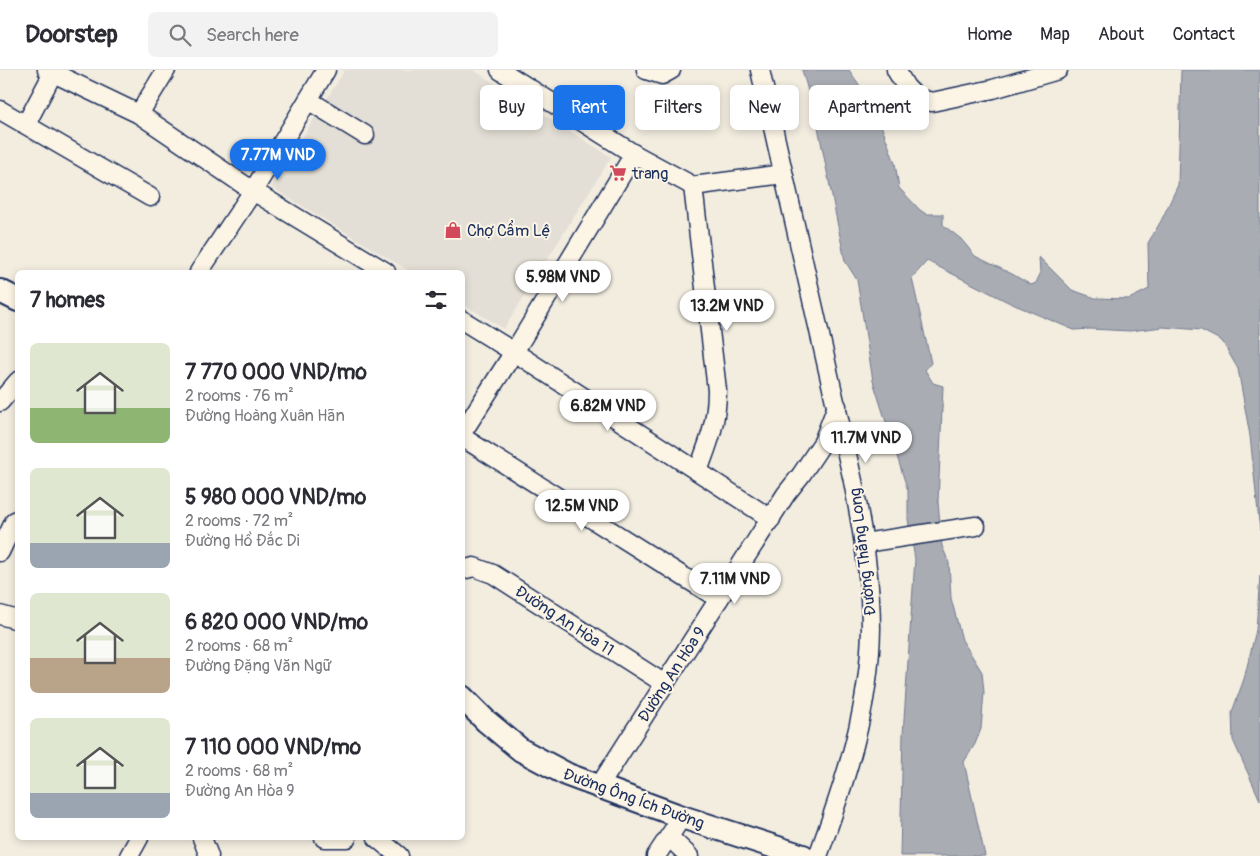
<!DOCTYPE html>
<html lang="en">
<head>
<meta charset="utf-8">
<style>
	body { margin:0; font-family:Pangolin,sans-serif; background:#f2f2f3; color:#2b2b33; height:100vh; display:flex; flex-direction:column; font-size:19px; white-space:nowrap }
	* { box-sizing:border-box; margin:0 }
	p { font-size:16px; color:#7c7c81 }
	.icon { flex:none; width:28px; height:28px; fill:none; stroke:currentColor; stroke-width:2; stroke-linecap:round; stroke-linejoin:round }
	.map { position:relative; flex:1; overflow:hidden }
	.panel { position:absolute; left:15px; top:200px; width:450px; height:570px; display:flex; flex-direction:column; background:#fff; border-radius:8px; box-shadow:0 2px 8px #0003 }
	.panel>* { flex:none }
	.top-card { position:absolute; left:480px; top:15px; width:475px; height:45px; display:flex; gap:10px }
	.price { position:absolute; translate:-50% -42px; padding:0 11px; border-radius:18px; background:#fff; color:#222; font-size:16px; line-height:32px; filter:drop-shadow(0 1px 2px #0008) }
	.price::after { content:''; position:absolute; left:50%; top:30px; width:15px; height:11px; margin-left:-8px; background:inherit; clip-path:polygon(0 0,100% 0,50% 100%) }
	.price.on { background:#1a73e8; color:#fff }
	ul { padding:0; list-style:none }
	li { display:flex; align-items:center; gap:15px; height:125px; padding:0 15px }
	li span { display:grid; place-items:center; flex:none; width:140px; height:100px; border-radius:8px; color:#555 }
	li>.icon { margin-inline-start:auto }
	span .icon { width:60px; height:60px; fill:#fffc; stroke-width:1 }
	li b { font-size:21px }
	h2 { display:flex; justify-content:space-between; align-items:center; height:60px; padding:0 15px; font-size:21px }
	.chip { padding:0 18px; border-radius:8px; background:#fff; box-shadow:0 2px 8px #0003; font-size:18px; line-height:45px }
	.chip.on { background:#1a73e8; color:#fff }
	header { display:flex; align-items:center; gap:30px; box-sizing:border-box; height:70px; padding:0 25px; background:#fff; border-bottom:1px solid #e1e1e2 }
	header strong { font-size:24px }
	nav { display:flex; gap:28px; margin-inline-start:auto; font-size:18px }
	.search { width:350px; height:45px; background:#f2f2f3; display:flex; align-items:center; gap:12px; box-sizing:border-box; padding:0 18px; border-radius:8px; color:#7c7c81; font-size:19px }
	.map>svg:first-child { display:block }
	.built { fill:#e3dfd6 }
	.water { fill:#a9acb3; stroke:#707a91 }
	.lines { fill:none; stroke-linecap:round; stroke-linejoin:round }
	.minor-casing { stroke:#1b2f5e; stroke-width:21 }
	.major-casing { stroke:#1b2f5e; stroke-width:26 }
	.minor { stroke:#fcf5e5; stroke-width:18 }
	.major { stroke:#fcf5e5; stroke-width:22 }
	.labels { text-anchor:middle; stroke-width:4; stroke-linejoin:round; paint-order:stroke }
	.poi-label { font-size:16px; fill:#1b2f5e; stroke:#fcf5e5; text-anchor:start }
	.street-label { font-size:16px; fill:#1b2f5e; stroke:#fcf5e5 }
</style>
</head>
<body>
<header>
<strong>Doorstep</strong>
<div class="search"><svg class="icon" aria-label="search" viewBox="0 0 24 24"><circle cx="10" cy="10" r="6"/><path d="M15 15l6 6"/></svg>Search here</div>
<nav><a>Home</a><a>Map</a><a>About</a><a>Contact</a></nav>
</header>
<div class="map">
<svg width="1260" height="786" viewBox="0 0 1260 786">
	<rect width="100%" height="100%" fill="#f3ede0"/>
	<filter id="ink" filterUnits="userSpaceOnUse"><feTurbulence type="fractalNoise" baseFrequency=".02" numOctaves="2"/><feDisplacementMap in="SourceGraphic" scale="10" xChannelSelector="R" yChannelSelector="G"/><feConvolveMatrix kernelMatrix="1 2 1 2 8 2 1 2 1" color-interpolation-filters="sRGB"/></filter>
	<g filter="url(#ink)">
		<!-- built -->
		<path class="built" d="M 345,0 L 473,0 L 611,87 L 504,259 L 463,234 L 462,202 L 411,202 L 271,117 Z"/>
		<!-- water -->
		<g class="water">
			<path d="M 802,0 L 849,0 L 874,36 L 895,93 L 899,118 L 920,140 L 926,144 L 943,144 L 943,155 L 961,169 L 975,186 L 1012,204 L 1031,215 L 1036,213 L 1040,204 L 1039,187 L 1072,220 L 1095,228 L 1129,229 L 1149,219 L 1148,173 L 1161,151 L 1178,115 L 1181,0 L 1260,0 L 1260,461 L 1250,366 L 1238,299 L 1222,271 L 1201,260 L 1163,257 L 1130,261 L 1090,259 L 1074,260 L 1010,233 L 927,191 L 912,208 L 931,293 L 925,300 L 933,313 L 943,316 L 938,432 L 942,476 L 949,493 L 951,528 L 962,570 L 982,602 L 984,622 L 981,659 L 975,674 L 964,692 L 985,786 L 900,786 L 903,664 L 915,489 L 908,449 L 908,421 L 873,311 L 857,210 L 845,191 L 817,52 Z"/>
			<path d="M 1260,506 L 1260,730 L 1233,670 L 1232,642 L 1244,609 L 1256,560 Z"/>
		</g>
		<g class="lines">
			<!-- minor casing -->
			<g class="minor-casing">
				<g id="minor">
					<path d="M 47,0 L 139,44 L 253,121 L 386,202"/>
					<path d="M 500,0 L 634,84 L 693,116 L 783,104"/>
					<path d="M 646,0 L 662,5 L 671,0"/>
					<path d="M 760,0 L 853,411 C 862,459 871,509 871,558 C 870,638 845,712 818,786"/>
					<path d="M 896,0 L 906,17 L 917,28 L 932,32 L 993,19 L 1058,0"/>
					<path d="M 308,30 L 365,65"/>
					<path d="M 0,40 L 150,127"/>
					<path d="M 139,44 L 166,0"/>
					<path d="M 26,54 L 53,3"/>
					<path d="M 693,116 L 717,320 C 717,352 709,372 698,401"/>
					<path d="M 199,202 L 253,121 L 326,0"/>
					<path d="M 462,250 L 514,282 L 771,449"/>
					<path d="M 0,332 L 18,311"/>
					<path d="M 462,363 L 514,282 L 634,84"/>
					<path d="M 462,367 L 719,529"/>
					<path d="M 864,473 L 976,456"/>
					<path d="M 0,482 L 14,452 L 18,449"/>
					<path d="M 462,500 L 474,497 L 493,504 L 665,614"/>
					<path d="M 0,545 L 18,550"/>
					<path d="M 598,718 L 786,424 L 801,405 L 823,372 L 837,336"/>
					<path d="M 669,767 L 689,786"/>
					<path d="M 202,768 L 209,786"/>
					<path d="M 324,768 L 347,768"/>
					<path d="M 377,768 L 399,786"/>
					<path d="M 129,786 L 139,768"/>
					<path d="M 656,786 L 682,747"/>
				</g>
			</g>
			<!-- major casing -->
			<g class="major-casing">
				<g id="major">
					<path d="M 0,221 L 18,230"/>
					<path d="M 462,627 L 486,651 L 521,680 L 568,705 L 682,747 L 803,786"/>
				</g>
			</g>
			<!-- minor -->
			<use href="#minor" class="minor"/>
			<!-- major -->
			<use href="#major" class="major"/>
		</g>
	</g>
	<!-- icons -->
	<defs>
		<g id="supermarket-bare" transform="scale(1.35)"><path d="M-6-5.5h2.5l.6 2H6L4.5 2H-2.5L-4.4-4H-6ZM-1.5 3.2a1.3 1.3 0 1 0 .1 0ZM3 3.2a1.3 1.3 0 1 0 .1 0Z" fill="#d1495b" stroke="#fcf5e5" stroke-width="2.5" paint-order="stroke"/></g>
		<g id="shop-bare" transform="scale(1.35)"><path d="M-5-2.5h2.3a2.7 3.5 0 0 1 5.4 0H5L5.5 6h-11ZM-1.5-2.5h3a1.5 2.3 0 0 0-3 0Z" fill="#d1495b" stroke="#fcf5e5" stroke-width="2.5" paint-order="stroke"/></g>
	</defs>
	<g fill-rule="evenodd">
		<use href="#supermarket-bare" x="618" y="103"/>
		<use href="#shop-bare" x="453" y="160"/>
	</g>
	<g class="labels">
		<!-- poi labels -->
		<g class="poi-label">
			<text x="632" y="109">trang</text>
			<text x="467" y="166">Chợ Cẩm Lệ</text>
		</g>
		<!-- street labels -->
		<g class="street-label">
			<text transform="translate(862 482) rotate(-97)" y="6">Đường Thăng Long</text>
			<text transform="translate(565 550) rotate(33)" y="6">Đường An Hòa 11</text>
			<text transform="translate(671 604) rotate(-57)" y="6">Đường An Hòa 9</text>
			<text transform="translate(634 728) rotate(20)" y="6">Đường Ông Ích Đường</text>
		</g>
	</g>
</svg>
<b class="price on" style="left:278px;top:111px">7.77M VND</b>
<b class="price" style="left:563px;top:233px">5.98M VND</b>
<b class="price" style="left:727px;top:262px">13.2M VND</b>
<b class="price" style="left:608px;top:362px">6.82M VND</b>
<b class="price" style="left:866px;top:394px">11.7M VND</b>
<b class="price" style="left:582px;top:462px">12.5M VND</b>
<b class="price" style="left:735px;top:535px">7.11M VND</b>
<div class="top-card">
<a class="chip">Buy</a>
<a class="chip on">Rent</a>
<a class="chip">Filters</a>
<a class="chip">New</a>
<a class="chip">Apartment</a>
</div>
<section class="panel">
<h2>7 homes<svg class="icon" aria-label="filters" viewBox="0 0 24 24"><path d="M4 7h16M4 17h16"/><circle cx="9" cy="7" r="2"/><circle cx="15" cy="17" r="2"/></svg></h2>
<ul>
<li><span style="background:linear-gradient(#dfe7d0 65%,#8fb573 0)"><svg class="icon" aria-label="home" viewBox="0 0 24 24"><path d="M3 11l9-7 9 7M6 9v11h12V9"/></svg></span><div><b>7 770 000 VND/mo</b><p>2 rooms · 76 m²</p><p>Đường Hoàng Xuân Hãn</p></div></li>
<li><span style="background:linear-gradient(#dfe7d0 75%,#9aa5b1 0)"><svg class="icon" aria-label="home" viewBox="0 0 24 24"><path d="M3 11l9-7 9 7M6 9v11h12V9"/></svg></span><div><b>5 980 000 VND/mo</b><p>2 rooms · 72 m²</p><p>Đường Hồ Đắc Di</p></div></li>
<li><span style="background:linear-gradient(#dfe7d0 65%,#b9a48a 0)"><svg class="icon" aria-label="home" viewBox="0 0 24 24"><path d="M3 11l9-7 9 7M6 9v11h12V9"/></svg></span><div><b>6 820 000 VND/mo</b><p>2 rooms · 68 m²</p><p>Đường Đặng Văn Ngữ</p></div></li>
<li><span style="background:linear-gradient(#dfe7d0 75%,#9aa5b1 0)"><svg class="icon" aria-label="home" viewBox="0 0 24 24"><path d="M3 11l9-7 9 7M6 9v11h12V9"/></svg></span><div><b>7 110 000 VND/mo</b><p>2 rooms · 68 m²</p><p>Đường An Hòa 9</p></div></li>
</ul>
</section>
</div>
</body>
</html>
